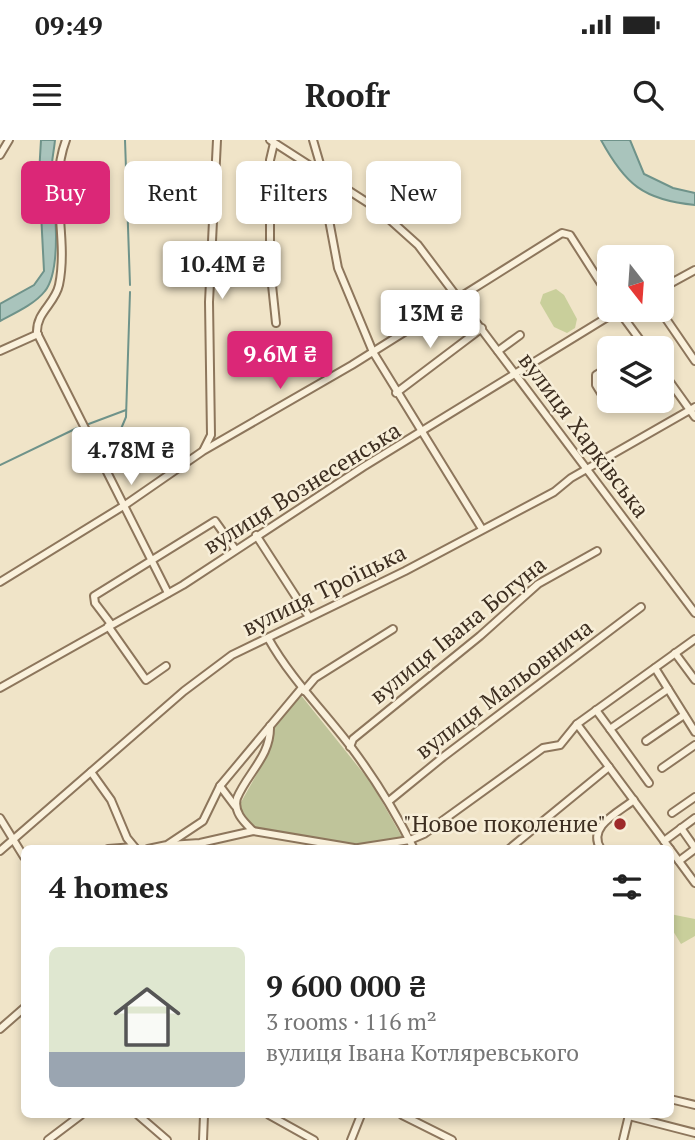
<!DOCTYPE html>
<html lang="en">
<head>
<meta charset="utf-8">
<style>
	body { margin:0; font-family:"PT Serif",serif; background:#f2f2f2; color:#222; height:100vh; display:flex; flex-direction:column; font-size:26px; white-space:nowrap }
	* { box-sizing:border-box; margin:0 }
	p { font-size:23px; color:#767676 }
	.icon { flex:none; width:38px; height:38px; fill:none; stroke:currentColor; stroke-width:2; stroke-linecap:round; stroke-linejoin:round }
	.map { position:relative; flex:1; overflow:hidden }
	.side { position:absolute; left:21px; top:705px; width:653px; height:273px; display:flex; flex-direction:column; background:#fff; border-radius:10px; box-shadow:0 4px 10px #0003 }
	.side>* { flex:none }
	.guide { position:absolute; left:21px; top:21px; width:654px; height:63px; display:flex; gap:14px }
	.needle { width:46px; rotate:163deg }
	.controls { position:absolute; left:597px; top:105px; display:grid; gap:14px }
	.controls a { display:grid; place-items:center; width:77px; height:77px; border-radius:10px; background:#fff; box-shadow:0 4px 10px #0003; font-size:35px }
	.price { position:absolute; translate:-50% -60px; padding:0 16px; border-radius:7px; background:#fff; color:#222; font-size:23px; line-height:46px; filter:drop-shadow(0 2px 4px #0008) }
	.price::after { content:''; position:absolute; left:50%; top:42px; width:21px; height:16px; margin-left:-10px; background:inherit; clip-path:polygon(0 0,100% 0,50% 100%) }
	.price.current { background:#db2777; color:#fff }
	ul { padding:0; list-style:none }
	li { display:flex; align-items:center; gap:21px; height:175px; padding:0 28px }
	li+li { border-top:2px solid #e0e0e0 }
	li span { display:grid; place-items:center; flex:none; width:196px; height:140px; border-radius:10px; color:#555 }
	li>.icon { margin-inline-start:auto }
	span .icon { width:84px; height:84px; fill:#fffc; stroke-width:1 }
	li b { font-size:30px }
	h2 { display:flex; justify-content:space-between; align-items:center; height:84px; padding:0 28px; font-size:30px }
	.pill { padding:0 24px; border-radius:10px; background:#fff; box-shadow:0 4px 10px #0003; font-size:24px; line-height:63px }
	.pill.current { background:#db2777; color:#fff }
	.status { display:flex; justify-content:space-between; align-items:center; height:49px; padding:0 35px; background:#fff; direction:ltr }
	.status svg { height:19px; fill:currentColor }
	header { display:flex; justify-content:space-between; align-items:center; height:91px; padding:0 28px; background:#fff; font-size:32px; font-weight:700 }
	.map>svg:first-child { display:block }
	.green { fill:#c9cf9b }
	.cemetery { fill:#bfc49a }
	.water { fill:#a9c4bc; stroke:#6f938a; stroke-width:2 }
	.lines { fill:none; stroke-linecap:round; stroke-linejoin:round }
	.stream { stroke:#6f938a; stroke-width:2 }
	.minor-casing { stroke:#8d765c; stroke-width:10 }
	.minor { stroke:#faf1dc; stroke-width:6 }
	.poi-dot { fill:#9e2a2b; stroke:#f7eed8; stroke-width:2.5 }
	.labels { text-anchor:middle; stroke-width:5; stroke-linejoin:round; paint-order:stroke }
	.street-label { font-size:23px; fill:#3d2e20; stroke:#f7eed8 }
	.poi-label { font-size:23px; fill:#3d2e20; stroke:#f7eed8; text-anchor:end }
</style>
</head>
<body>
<div class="status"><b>09:49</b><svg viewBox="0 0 49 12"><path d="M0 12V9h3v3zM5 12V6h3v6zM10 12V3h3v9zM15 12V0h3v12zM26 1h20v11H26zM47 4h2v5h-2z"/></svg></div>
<header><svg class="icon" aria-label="menu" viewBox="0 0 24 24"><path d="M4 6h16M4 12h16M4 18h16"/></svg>Roofr<svg class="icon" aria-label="search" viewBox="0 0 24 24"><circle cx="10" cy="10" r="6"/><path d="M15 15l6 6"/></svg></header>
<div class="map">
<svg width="695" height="1000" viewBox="0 0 695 1000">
	<rect width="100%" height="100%" fill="#f0e4c8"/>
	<!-- green -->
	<g class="green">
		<path d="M 556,149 L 564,155 L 577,179 L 575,188 L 567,193 L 554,187 L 540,163 L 543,154 Z"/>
		<path d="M 670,774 L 695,779 L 695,796 L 681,804 L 670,786 Z"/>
	</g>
	<!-- cemetery -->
	<path class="cemetery" d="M 300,554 L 372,644 L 402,697 L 402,703 L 358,709 L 251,687 L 241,673 L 240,664 L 267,616 L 272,587 Z"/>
	<!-- water -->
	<g class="water">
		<path d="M 41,0 L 55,0 C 54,12 50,26 52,38 C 55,65 62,130 45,151 C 35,164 15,173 0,181 L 0,164 L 34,145 L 44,131 L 39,34 Z"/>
		<path d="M 601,0 L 630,0 L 644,34 L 673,48 L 695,53 L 695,65 C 643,60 625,44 601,0 Z"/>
	</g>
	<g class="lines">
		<!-- stream -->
		<g class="stream">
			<path d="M 125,0 L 130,145"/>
			<path d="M 86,285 L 126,270"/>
			<path d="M 107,322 L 126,277 L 130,152"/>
			<path d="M 0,325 L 77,288"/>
		</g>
		<!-- minor casing -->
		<g class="minor-casing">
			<g id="minor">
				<path d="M 66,0 C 48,47 69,97 59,145 C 55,164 36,172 37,193 L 168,453"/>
				<path d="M 270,0 L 379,70 L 418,105 L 695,473"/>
				<path d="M 313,0 L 320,24 L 318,30"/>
				<path d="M 274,3 L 270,20 L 270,126 L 276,183"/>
				<path d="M 0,15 L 9,0"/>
				<path d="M 311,26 L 312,41 L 326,64 L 338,128 L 373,212 L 482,389"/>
				<path d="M 662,148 L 695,130"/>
				<path d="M 618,170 L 646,208"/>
				<path d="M 660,170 L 695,221"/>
				<path d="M 0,211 L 38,194"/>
				<path d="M 498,211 L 520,195"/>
				<path d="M 609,227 L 596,235 L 596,245 L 607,263 L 622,261"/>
				<path d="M 662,231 L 695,277"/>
				<path d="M 396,253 L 482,188"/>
				<path d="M 204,309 L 211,295 L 209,162 L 217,0"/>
				<path d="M 256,395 L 309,477"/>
				<path d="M 0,442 L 125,365 L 203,311 L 352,225 L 562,93 L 570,95 L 609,156"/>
				<path d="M 111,484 L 95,463 L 94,456 L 215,381 L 235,409"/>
				<path d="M 108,486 L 146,540 L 166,526"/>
				<path d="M 268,498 C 291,539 323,570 351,607 C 375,639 396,673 414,709"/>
				<path d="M 675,513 L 695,540"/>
				<path d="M 655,528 L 695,592"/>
				<path d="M 0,548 L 183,445 L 363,327 L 619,170"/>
				<path d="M 304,551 L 315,538 L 393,489"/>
				<path d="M 596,570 L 610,589"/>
				<path d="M 577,584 L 670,709"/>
				<path d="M 270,586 C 271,616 248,632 237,658 C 233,672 244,682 253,691 L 354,708"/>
				<path d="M 646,601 L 684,575"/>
				<path d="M 350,607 L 353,599 L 480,496 L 538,444 L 597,411"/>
				<path d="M 662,628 L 695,605"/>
				<path d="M 91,632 L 111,660 L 127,698 L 136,709"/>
				<path d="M 649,643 L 610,589 L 668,549"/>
				<path d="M 220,646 L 235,666"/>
				<path d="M 389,661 L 443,617 L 641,467"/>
				<path d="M 672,673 L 695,657"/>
				<path d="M 0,678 L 24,717"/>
				<path d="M 681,688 L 695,708"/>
				<path d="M 664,701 L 695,678"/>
				<path d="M 169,705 L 200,703 L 253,691"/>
				<path d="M 108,709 L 134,707"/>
				<path d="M 148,709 L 167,705 L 203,681 L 220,646 L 301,549"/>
				<path d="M 352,709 L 410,700 L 424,694 L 543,608 L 560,605 L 577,584 L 695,499"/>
				<path d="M 509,709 L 609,627"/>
				<path d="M 601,709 C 586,687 619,672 634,660"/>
				<path d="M 670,709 L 695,743"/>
				<path d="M 0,711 L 184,551 L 232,515 L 405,431 L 554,352 L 571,338 L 695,267"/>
				<path d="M 679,721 L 695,709"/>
				<path d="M 0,889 L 24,868"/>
				<path d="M 670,959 L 695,965"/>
				<path d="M 138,975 L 167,1000"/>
				<path d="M 269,975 L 314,1000"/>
				<path d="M 402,975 L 452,1000"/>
				<path d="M 629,976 L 695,993"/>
				<path d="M 48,1000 L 81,975"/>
				<path d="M 203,1000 L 204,975"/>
				<path d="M 351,1000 L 361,975"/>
				<path d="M 623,1000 L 629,975"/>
			</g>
		</g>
		<!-- minor -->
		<use href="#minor" class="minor"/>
	</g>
	<!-- markers -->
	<circle class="poi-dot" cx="620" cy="684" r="7"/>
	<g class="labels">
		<!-- street labels -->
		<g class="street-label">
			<text transform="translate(584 295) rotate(53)" y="8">вулиця Харківська</text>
			<text transform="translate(302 348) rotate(-32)" y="8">вулиця Вознесенська</text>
			<text transform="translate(324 450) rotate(-26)" y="8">вулиця Троїцька</text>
			<text transform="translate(458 490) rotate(-39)" y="8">вулиця Івана Богуна</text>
			<text transform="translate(504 549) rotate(-37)" y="8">вулиця Мальовнича</text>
		</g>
		<!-- poi labels -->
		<g class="poi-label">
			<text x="606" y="692">"Новое поколение"</text>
		</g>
	</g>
</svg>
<div class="controls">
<a><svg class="needle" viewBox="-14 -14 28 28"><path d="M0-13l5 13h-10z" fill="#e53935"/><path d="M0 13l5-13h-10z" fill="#767676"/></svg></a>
<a><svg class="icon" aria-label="layers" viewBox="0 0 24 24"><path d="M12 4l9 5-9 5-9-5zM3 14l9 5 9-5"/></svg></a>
</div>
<b class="price" style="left:222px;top:161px">10.4M ₴</b>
<b class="price" style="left:430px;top:210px">13M ₴</b>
<b class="price current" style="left:280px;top:251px">9.6M ₴</b>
<b class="price" style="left:131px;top:347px">4.78M ₴</b>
<div class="guide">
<a class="pill current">Buy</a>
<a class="pill">Rent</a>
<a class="pill">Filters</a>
<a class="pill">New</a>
</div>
<section class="side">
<h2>4 homes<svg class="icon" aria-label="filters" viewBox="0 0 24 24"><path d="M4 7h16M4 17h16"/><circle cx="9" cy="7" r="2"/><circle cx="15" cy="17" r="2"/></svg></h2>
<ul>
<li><span style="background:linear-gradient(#dfe7d0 75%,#9aa5b1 0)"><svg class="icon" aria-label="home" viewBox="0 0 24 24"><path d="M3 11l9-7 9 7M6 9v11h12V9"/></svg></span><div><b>9 600 000 ₴</b><p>3 rooms · 116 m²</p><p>вулиця Івана Котляревського</p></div></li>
</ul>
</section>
</div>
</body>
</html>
